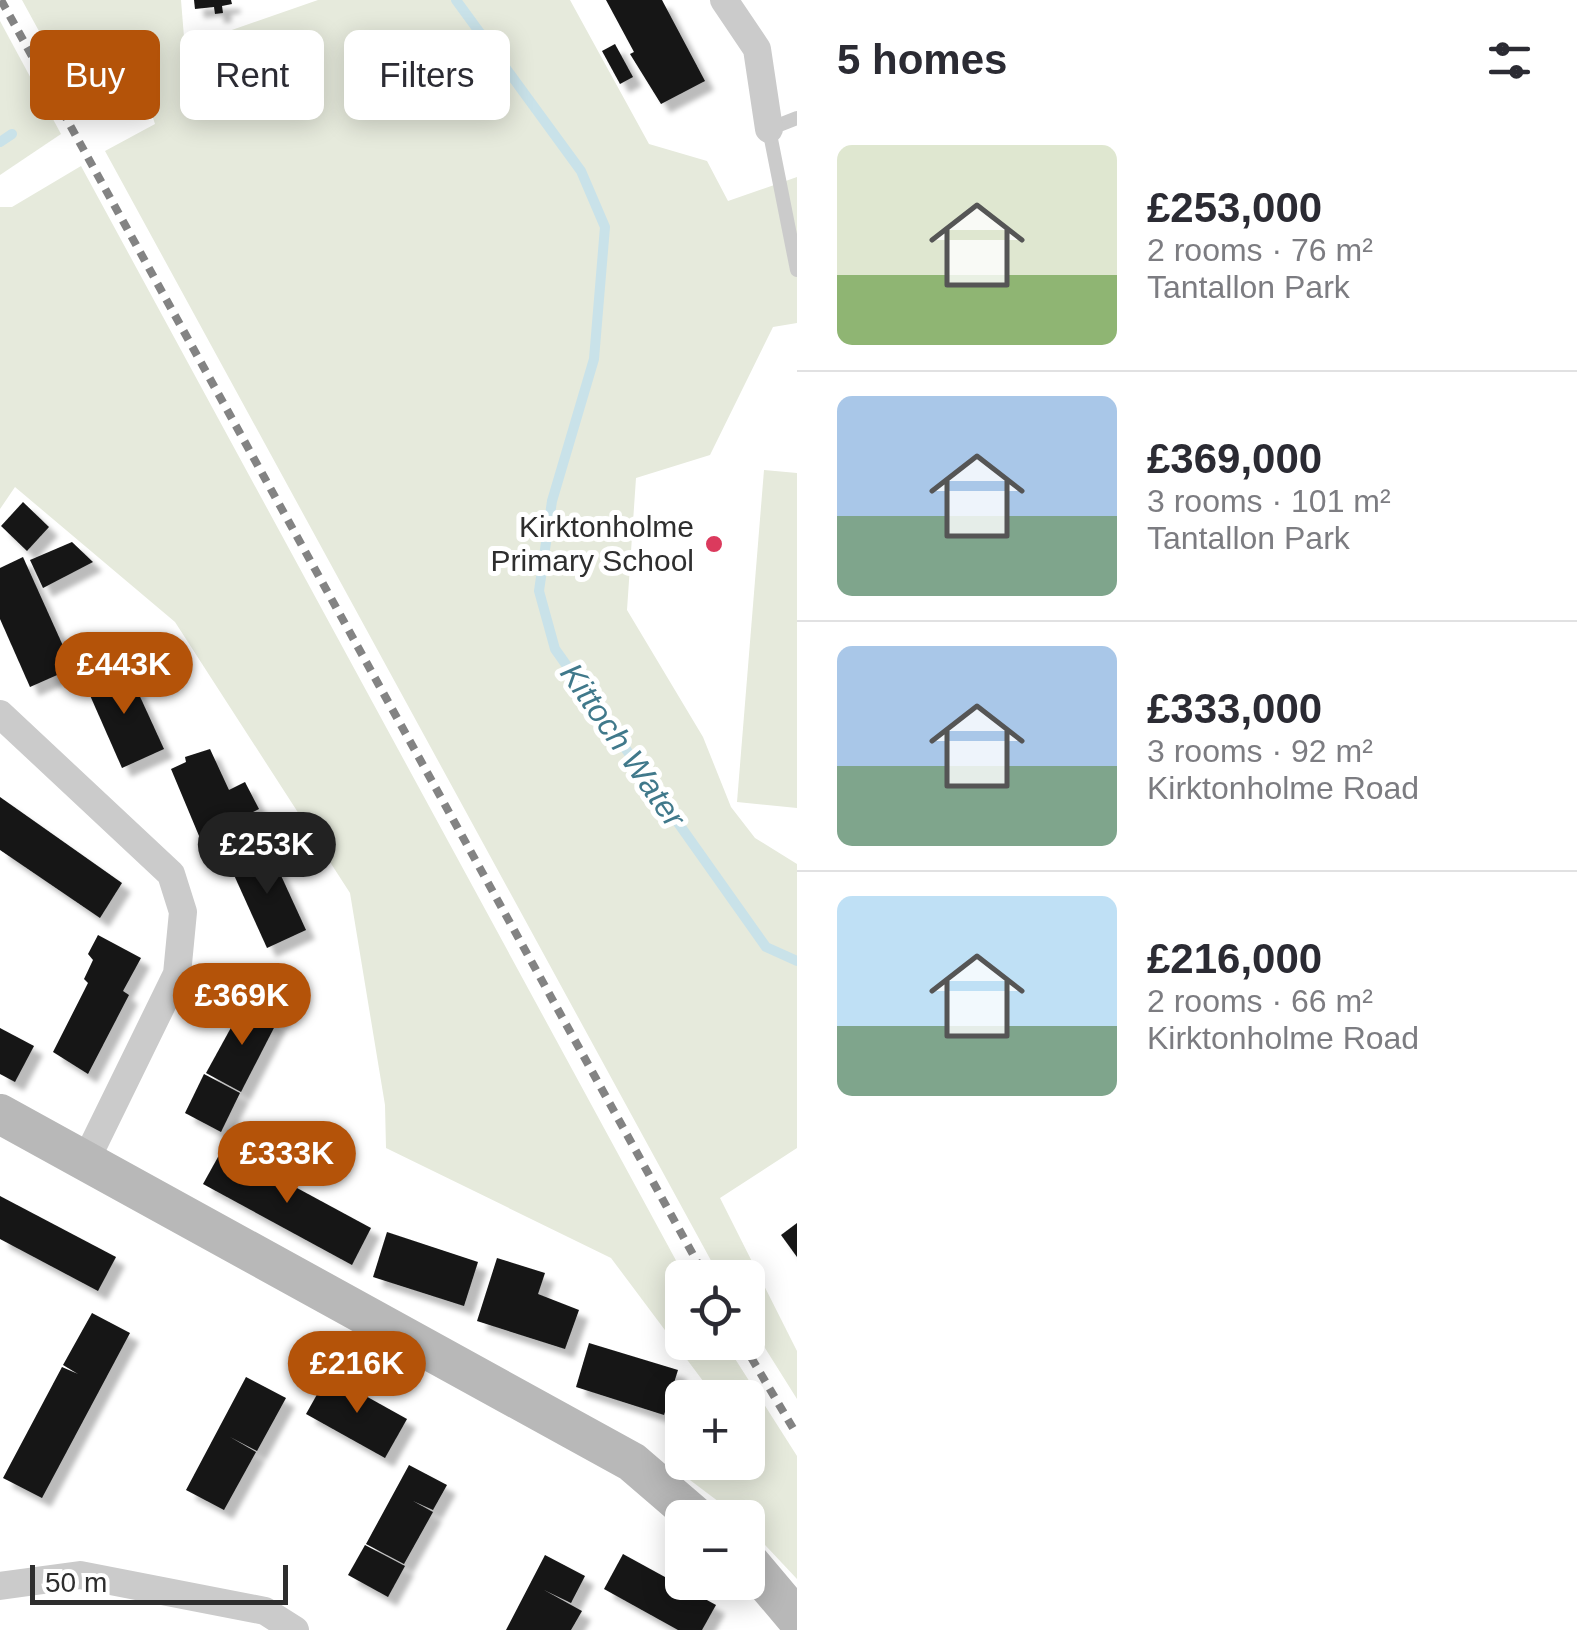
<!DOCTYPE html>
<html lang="en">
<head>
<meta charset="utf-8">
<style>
	body { margin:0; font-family:Arial,sans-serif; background:#f7f7f7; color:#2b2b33; height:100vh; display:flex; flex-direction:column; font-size:38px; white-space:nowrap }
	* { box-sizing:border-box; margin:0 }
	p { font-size:32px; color:#7c7c81 }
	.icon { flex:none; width:55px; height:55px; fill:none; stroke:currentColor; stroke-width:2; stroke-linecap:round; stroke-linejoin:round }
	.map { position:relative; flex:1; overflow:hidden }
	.sheet { display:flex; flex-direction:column; background:#fff; width:780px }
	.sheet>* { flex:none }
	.hud { position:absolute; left:30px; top:30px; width:615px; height:90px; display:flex; gap:20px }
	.tools { position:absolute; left:665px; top:1260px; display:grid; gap:20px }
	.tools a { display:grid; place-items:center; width:100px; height:100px; border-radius:15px; background:#fff; box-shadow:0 5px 25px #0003; font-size:50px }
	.scale { position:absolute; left:30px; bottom:25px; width:258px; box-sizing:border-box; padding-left:10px; border:5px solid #2e2e2e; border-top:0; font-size:28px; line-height:35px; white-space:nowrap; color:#2e2e2e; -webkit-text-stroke:8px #fff; paint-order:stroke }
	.price { position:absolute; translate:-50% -85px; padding:0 22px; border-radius:35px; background:#b45309; color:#fff; font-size:32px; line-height:65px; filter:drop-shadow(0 2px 5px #0008) }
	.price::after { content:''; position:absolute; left:50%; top:60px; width:30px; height:22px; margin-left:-15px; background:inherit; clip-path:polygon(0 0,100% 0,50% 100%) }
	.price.active { background:#222; color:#fff }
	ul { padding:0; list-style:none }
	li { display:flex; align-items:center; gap:30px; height:250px; padding:0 40px }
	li+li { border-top:2px solid #e1e1e2 }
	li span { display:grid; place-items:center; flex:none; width:280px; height:200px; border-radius:15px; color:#555 }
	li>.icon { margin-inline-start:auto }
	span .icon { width:120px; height:120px; fill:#fffc; stroke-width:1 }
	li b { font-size:42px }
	h2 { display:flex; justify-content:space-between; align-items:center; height:120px; padding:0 40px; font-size:42px }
	.pill { padding:0 35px; border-radius:15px; background:#fff; box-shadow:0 5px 25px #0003; font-size:35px; line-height:90px }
	.pill.active { background:#b45309; color:#fff }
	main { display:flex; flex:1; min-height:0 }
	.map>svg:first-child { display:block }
	.green { fill:#e6eadc }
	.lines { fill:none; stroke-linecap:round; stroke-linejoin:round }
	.stream { stroke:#c9e2e9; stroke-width:10 }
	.building { fill:#151515; filter:url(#shadow) }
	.lane { stroke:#cbcbcb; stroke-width:14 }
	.street { stroke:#cbcbcb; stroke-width:28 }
	.secondary { stroke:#b8b8b8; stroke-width:40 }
	.rail { stroke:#838383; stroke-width:8; stroke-dasharray:10 8; stroke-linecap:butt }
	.poi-dot { fill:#db3a5d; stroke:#fff; stroke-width:4 }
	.labels { text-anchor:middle; stroke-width:10; stroke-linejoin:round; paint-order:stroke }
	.poi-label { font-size:30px; fill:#2e2e2e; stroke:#fff; text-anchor:end }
	.water-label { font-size:32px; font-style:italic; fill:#40798b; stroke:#fff }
</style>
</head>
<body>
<main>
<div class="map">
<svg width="797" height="1630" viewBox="0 0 797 1630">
	<defs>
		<filter id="shadow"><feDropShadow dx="9" dy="9" stdDeviation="2.5" flood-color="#0004"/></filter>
	</defs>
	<rect width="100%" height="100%" fill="#fff"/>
	<!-- green -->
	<g class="green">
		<path d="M 22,0 L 181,0 L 184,37 L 229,31 L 318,0 L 570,0 L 649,144 L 707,161 L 728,201 L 797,177 L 797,323 L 773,327 L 710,455 L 636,478 L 627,610 L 703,737 L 731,807 L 755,838 L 797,864 L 797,1148 L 720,1198 L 797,1351 L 797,1399 L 748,1321 L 748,1278 L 720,1277 L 105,151 L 155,124 L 145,93 L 87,119 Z"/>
		<path d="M 0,21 L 61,134 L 0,175 Z"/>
		<path d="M 81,166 L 685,1277 L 682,1342 L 725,1343 L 797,1456 L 797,1579 L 748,1527 L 748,1518 L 739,1517 L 674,1468 L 682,1454 L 682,1462 L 748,1462 L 748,1398 L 715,1397 L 611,1258 L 386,1148 L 385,1105 L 350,893 L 175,622 L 15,487 L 0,509 L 0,207 L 12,207 Z"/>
		<path d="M 764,470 L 797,473 L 797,808 L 737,802 Z"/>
	</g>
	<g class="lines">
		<!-- stream -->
		<g class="stream">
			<path d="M 456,0 L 581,171 L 605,227 L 594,359 L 552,501 L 539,591 L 555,649 L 766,947 L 797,961"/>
			<path d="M 0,142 L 12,134"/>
		</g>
	</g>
	<!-- building -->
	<g class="building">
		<path d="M 194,0 L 231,0 L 232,4 L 222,6 L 223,13 L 215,14 L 214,7 L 195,9 Z"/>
		<path d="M 606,0 L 662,0 L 705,81 L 661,104 L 630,54 L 634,52 Z"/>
		<path d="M 615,44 L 633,77 L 620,84 L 602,51 Z"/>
		<path d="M 23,502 L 49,527 L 27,551 L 1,526 Z"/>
		<path d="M 72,542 L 93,562 L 43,588 L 30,560 Z"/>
		<path d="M 23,557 L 73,668 L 30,687 L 0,619 L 0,568 Z"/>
		<path d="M 126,666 L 164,749 L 122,768 L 85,684 Z"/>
		<path d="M 210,749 L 229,790 L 245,782 L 259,809 L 241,818 L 249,835 L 207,855 L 171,769 L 186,762 L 185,757 Z"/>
		<path d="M 0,797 L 122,883 L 100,918 L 0,850 Z"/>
		<path d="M 267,845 L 306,930 L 267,948 L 229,864 Z"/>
		<path d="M 98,935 L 141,958 L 123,991 L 129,995 L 88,1074 L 53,1052 L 88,983 L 84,979 L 93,960 L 88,954 Z"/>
		<path d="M 264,967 L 296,985 L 278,1020 L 245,1003 Z"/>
		<path d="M 244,1004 L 277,1022 L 241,1092 L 206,1073 Z"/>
		<path d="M 0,1028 L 34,1046 L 15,1082 L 0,1074 Z"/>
		<path d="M 204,1074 L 240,1093 L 221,1132 L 185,1113 Z"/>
		<path d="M 223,1148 L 371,1228 L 352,1265 L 203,1184 Z"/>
		<path d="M 0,1196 L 116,1257 L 98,1291 L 0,1239 Z"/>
		<path d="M 797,1223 L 797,1257 L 781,1235 Z"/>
		<path d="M 387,1232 L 478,1262 L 464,1306 L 373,1277 Z"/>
		<path d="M 497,1258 L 545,1273 L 538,1294 L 579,1310 L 565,1349 L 477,1321 Z"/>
		<path d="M 92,1313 L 130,1333 L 42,1498 L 3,1478 L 62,1367 L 78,1374 L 63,1365 Z"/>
		<path d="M 589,1343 L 678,1370 L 664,1415 L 576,1387 Z"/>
		<path d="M 328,1375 L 407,1419 L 385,1458 L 306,1414 Z"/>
		<path d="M 246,1377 L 286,1398 L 257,1451 L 230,1437 L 256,1452 L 224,1510 L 186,1490 Z"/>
		<path d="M 409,1465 L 447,1485 L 433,1510 L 413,1501 L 433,1512 L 404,1564 L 366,1544 Z"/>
		<path d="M 365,1545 L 405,1566 L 388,1597 L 348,1575 Z"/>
		<path d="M 623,1554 L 716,1605 L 702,1630 L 678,1630 L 604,1589 Z"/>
		<path d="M 545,1555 L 585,1576 L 571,1603 L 544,1590 L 582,1611 L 571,1630 L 506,1630 Z"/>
	</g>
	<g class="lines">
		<!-- lane -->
		<path class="lane" d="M 797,118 L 769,129 L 797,270"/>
		<!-- street -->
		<g class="street">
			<path d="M 724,0 L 757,49 L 769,129"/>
			<path d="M 0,714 L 171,874 L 183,912 L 177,974 L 86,1160"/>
			<path d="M 0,1586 L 80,1575 L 265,1611 L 295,1630"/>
		</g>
		<!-- secondary -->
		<g class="secondary">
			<path d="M 0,1114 L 632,1462 L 697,1518"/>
			<path d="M 748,1561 L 797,1619"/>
		</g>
		<!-- rail -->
		<g class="rail">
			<path d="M 1,0 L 706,1278"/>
			<path d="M 742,1342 L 797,1435"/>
		</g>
	</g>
	<!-- markers -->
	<circle class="poi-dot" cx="714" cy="544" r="10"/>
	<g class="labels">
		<!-- poi labels -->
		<g class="poi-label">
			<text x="694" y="537">Kirktonholme<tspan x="694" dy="34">Primary School</tspan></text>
		</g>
		<!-- water labels -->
		<g class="water-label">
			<text transform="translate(623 745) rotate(55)" y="11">Kittoch Water</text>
		</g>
	</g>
</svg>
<div class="tools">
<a><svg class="icon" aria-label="locate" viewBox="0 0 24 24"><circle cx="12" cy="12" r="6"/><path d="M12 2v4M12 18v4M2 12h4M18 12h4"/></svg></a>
<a>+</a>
<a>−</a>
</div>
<div class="scale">50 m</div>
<b class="price" style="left:124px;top:717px">£443K</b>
<b class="price active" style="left:267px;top:897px">£253K</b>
<b class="price" style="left:242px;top:1048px">£369K</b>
<b class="price" style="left:287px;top:1206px">£333K</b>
<b class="price" style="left:357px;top:1416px">£216K</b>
<div class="hud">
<a class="pill active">Buy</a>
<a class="pill">Rent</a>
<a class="pill">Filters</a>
</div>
</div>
<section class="sheet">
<h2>5 homes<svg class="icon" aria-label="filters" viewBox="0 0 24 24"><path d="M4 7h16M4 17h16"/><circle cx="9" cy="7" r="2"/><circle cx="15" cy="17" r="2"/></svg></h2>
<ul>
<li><span style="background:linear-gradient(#dfe7d0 65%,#8fb573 0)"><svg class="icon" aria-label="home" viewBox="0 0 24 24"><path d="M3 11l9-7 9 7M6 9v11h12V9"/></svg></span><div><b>£253,000</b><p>2 rooms · 76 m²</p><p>Tantallon Park</p></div></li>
<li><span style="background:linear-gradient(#a9c7e8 60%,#7fa58c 0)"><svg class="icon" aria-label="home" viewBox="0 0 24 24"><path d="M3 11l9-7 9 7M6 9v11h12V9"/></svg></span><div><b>£369,000</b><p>3 rooms · 101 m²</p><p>Tantallon Park</p></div></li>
<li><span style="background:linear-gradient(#a9c7e8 60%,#7fa58c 0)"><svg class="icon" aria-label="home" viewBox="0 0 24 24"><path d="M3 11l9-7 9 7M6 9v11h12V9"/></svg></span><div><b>£333,000</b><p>3 rooms · 92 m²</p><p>Kirktonholme Road</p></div></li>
<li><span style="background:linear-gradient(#bfe0f5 65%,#7fa58c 0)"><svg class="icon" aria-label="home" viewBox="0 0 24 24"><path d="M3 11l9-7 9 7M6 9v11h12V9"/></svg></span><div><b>£216,000</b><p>2 rooms · 66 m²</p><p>Kirktonholme Road</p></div></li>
</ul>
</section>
</main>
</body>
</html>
